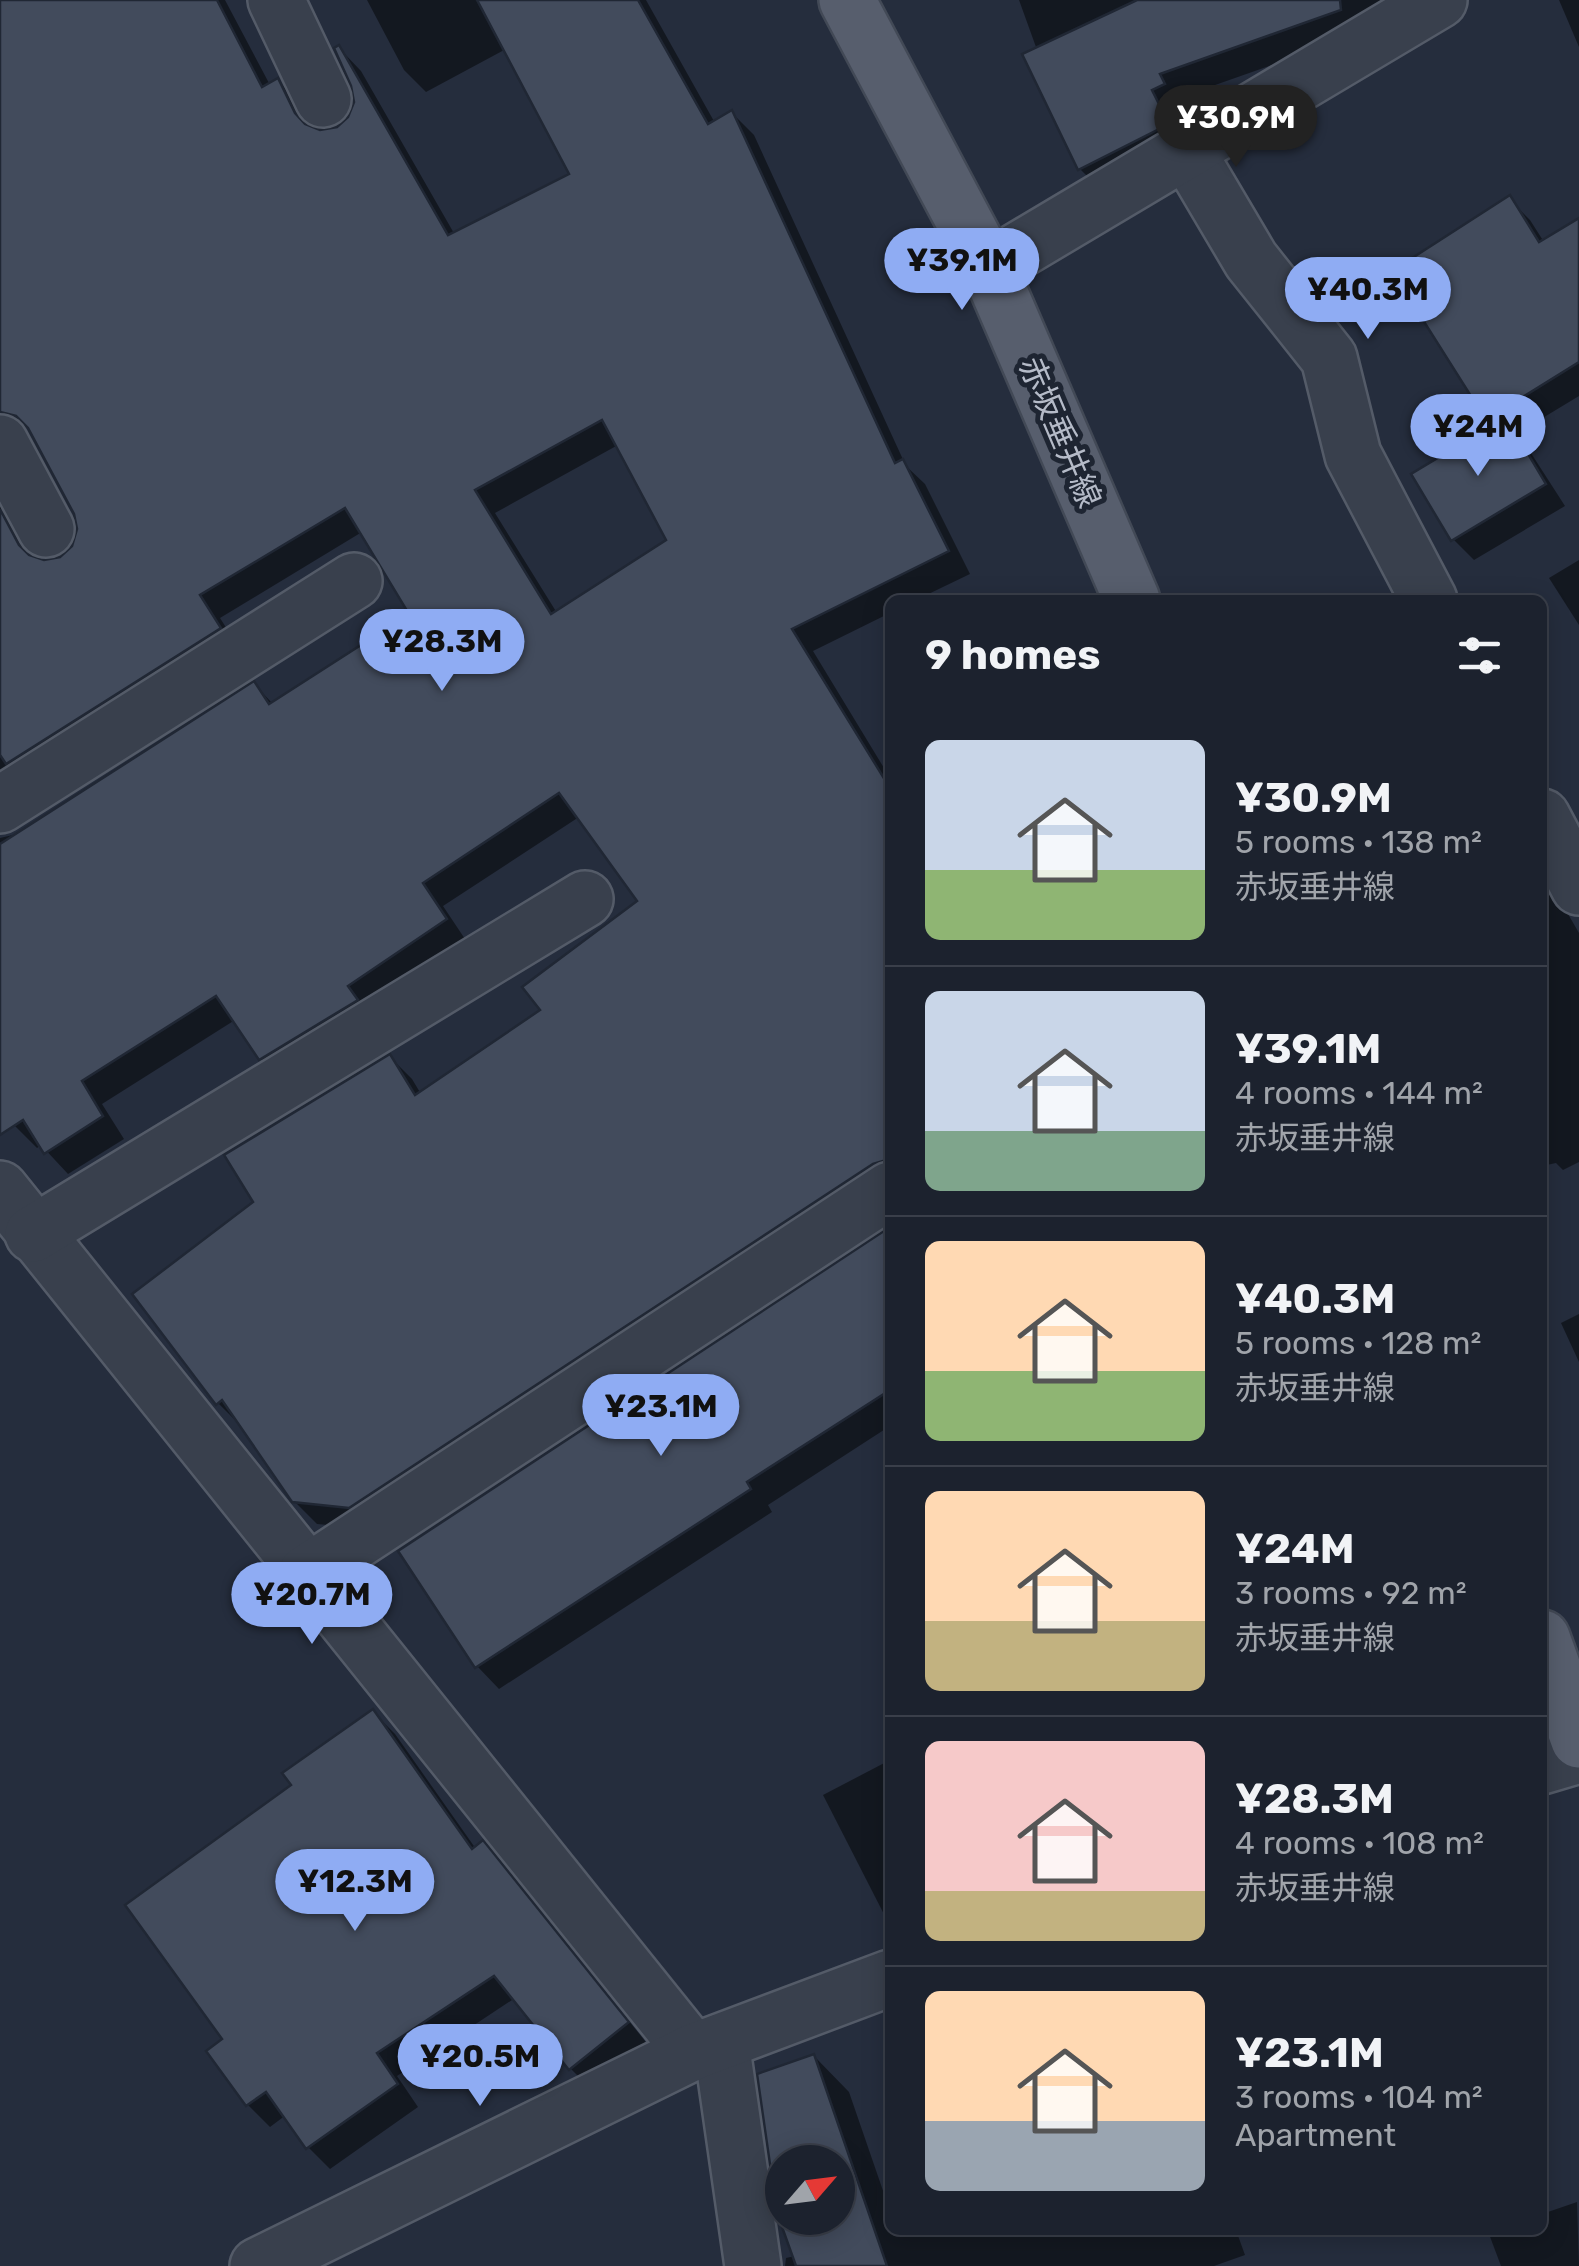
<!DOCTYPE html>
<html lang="en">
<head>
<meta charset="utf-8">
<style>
	body { margin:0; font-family:Rubik,"Noto Sans JP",sans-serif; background:#292f3a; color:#f1f3f6; height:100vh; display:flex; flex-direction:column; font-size:38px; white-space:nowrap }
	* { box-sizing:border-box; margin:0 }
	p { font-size:32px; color:#a0a4aa }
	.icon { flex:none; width:55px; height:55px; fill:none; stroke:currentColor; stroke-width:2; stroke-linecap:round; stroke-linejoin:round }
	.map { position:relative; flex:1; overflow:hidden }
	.drawer { position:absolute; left:885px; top:595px; width:662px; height:1640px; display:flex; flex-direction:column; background:#1c222e; border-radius:15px; box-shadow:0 5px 25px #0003,0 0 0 2px #3a3f4a }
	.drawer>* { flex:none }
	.needle { width:65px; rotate:62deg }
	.fabs { position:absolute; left:765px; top:2145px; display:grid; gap:20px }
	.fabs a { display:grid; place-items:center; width:90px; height:90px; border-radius:50%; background:#1c222e; box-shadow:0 5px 25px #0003,0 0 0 2px #3a3f4a; font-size:50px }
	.price { position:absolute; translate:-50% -85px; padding:0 22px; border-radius:35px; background:#8facf3; color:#111; font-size:32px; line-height:65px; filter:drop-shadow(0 2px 5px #0008) }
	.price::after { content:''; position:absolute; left:50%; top:60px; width:30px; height:22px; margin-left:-15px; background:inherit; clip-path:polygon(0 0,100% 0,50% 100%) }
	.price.active { background:#222; color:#fff }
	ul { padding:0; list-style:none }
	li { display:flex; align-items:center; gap:30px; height:250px; padding:0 40px }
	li+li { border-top:2px solid #3a3f4a }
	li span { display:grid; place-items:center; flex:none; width:280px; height:200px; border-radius:15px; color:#555 }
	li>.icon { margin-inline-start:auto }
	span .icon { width:120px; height:120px; fill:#fffc; stroke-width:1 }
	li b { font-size:42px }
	h2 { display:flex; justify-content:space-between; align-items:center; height:120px; padding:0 40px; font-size:42px }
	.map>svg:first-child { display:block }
	.shadow { fill:#0007; fill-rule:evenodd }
	.building { fill:#424b5c; stroke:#202734; stroke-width:2.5; fill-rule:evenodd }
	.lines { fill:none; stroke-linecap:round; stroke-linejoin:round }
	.minor-casing { stroke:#545b68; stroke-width:60 }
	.major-casing { stroke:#424956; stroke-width:60 }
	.minor { stroke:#39404d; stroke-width:55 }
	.major { stroke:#575e6d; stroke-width:55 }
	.labels { text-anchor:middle; stroke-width:10; stroke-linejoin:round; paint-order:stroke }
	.street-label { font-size:32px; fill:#b5bbc8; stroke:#1e2532 }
</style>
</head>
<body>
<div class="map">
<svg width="1579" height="2266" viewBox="0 0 1579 2266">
	<rect width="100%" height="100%" fill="#252d3d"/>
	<!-- shadow -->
	<g class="shadow">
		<path d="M 0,0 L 225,0 L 270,85 L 278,81 L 300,103 L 313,130 L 321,133 L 338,129 L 351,117 L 357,101 L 339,48 L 361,71 L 455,235 L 572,175 L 506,49 L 426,92 L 404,70 L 367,0 L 646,0 L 715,123 L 732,113 L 754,135 L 906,466 L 925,484 L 970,574 L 916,600 L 890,600 L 890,613 L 813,651 L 884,768 L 890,763 L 890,1189 L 372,1529 L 317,1524 L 294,1501 L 240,1425 L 218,1403 L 136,1294 L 257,1203 L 390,1057 L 412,1079 L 421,1094 L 543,1011 L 640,902 L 579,817 L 443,906 L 467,942 L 283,1081 L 261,1059 L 235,1020 L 102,1104 L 124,1139 L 68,1174 L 41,1145 L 37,1148 L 14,1125 L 0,1102 L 0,838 L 17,834 L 254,684 L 273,704 L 412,615 L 362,532 L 220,618 L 241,651 L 0,806 L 0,490 L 36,560 L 44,563 L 61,559 L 74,548 L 80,531 L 0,290 ZM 618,445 L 669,541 L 557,613 L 495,513 Z"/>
		<path d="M 1019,0 L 1443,0 L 1412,16 L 1181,97 L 1186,108 L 1173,113 L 1190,148 L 1103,192 L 1080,169 Z"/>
		<path d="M 1559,0 L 1579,0 L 1579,47 Z"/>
		<path d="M 1509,199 L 1530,220 L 1544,242 L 1579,240 L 1579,396 L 1518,433 L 1565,506 L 1474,560 L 1453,539 L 1496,426 L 1488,418 Z"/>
		<path d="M 1579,560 L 1579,625 L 1549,578 Z"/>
		<path d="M 1542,869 L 1579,933 L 1579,1162 L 1563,1170 L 1556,1163 L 1542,1166 Z"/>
		<path d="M 890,1230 L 890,1426 L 768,1505 L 772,1512 L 499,1689 L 477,1666 Z"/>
		<path d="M 1579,1314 L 1579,1362 L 1561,1323 Z"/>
		<path d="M 373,1712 L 395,1734 L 476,1849 L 483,1843 L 504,1865 L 649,2046 L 593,2091 L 571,2069 L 515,1998 L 397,2076 L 418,2107 L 330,2169 L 308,2147 L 286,2115 L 270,2127 L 248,2105 L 209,2052 L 226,2040 L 295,1786 Z"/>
		<path d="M 890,1760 L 890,1926 L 823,1795 Z"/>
		<path d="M 814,2056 L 849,2092 L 890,2211 L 890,2230 L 897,2233 L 906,2230 L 1236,2230 L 1245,2255 L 1214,2266 L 785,2266 L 786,2258 L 795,2256 L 779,2212 L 760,2075 ZM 782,2162 L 838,2162 L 838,2218 L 782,2218 Z"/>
		<path d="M 1577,2202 L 1579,2266 L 1501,2266 L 1489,2234 L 1500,2230 L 1542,2230 L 1542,2214 Z"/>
	</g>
	<!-- building -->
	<g class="building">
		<path d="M 0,0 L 217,0 L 262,87 L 278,78 L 295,113 L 305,124 L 320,130 L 337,127 L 348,117 L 354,102 L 351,86 L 334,48 L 339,45 L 448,235 L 569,174 L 477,0 L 638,0 L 708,124 L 732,110 L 895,463 L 903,459 L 949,551 L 792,629 L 890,788 L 890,1159 L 873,1164 L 349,1508 L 292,1502 L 222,1400 L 216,1405 L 132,1294 L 253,1202 L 224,1155 L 390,1054 L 415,1095 L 540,1010 L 522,987 L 637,901 L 559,793 L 423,883 L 447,919 L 348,986 L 358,1000 L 259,1060 L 216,996 L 82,1081 L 103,1116 L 44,1154 L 23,1120 L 0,1135 L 0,844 L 254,681 L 269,704 L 409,614 L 345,508 L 200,595 L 221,628 L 6,764 L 0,755 L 0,509 L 19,545 L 29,555 L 44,560 L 60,557 L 72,546 L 77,529 L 74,514 L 28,428 L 16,416 L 0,412 ZM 602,420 L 666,540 L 551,614 L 475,490 Z"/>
		<path d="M 1137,0 L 1340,0 L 1341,10 L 1160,74 L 1165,84 L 1152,90 L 1169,124 L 1078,170 L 1022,54 Z"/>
		<path d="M 1510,195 L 1539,242 L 1579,218 L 1579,362 L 1486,420 L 1392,271 Z"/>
		<path d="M 1506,417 L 1546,484 L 1451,541 L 1411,474 Z"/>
		<path d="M 890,1227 L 890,1390 L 747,1482 L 751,1489 L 475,1668 L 398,1551 Z"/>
		<path d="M 373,1709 L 472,1849 L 483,1840 L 629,2022 L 569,2070 L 494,1976 L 377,2053 L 398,2084 L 306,2149 L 266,2092 L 246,2106 L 206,2051 L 222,2039 L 125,1905 L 291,1785 L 282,1773 Z"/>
		<path d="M 814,2054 L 887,2266 L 796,2266 L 777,2213 L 757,2074 ZM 782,2162 L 838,2162 L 838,2218 L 782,2218 Z"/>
	</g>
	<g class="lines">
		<!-- minor casing -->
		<g class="minor-casing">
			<g id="minor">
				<path d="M 276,0 L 323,99"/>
				<path d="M 1186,150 L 1251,260 L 1329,358 L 1353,455 L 1429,600"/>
				<path d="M 989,268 L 1439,0"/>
				<path d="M 0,443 L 46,529"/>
				<path d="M 0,805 L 354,581"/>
				<path d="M 1542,817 L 1579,887"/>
				<path d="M 0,1189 L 693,2052"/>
				<path d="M 33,1234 L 585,899"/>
				<path d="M 307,1573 L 890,1190"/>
				<path d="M 1542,1766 L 1579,1755"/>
				<path d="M 721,2042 L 753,2266"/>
				<path d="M 258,2266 L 693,2052 L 890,1978"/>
			</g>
		</g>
		<!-- major casing -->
		<g class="major-casing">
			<g id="major">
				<path d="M 847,0 L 989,268 L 1132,600"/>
				<path d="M 1542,1638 L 1579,1740"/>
			</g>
		</g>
		<!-- minor -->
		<use href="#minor" class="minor"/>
		<!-- major -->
		<use href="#major" class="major"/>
	</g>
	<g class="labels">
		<!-- street labels -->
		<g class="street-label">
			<text transform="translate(1060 432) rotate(67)" y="11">赤坂垂井線</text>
		</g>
	</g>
</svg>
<div class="fabs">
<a><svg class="needle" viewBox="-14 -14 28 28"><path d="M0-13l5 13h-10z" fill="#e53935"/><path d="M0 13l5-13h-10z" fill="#a0a4aa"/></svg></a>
</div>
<b class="price active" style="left:1236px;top:170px">¥30.9M</b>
<b class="price" style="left:962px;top:313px">¥39.1M</b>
<b class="price" style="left:1368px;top:342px">¥40.3M</b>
<b class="price" style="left:1478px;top:479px">¥24M</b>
<b class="price" style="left:442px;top:694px">¥28.3M</b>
<b class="price" style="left:661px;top:1459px">¥23.1M</b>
<b class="price" style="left:312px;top:1647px">¥20.7M</b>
<b class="price" style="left:355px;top:1934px">¥12.3M</b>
<b class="price" style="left:480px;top:2109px">¥20.5M</b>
<section class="drawer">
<h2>9 homes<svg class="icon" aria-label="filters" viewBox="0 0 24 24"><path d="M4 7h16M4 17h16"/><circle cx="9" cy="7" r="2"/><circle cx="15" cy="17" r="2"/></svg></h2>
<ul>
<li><span style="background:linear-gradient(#c9d6e8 65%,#8fb573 0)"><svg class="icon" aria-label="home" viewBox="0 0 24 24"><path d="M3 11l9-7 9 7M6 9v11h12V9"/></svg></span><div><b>¥30.9M</b><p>5 rooms · 138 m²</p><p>赤坂垂井線</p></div></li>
<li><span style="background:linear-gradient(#c9d6e8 70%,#7fa58c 0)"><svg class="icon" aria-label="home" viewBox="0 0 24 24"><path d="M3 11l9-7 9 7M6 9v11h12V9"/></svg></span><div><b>¥39.1M</b><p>4 rooms · 144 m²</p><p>赤坂垂井線</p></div></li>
<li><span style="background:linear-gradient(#ffd9b3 65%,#8fb573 0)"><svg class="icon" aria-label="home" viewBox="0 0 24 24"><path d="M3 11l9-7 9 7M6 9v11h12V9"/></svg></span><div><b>¥40.3M</b><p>5 rooms · 128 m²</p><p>赤坂垂井線</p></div></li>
<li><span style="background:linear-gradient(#ffd9b3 65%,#c2b280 0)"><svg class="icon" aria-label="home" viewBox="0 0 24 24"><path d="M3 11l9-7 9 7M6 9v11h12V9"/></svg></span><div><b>¥24M</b><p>3 rooms · 92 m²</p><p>赤坂垂井線</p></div></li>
<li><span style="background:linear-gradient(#f6c9c9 75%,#c2b280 0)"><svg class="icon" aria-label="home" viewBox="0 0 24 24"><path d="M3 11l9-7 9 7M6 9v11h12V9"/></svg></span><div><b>¥28.3M</b><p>4 rooms · 108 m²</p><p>赤坂垂井線</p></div></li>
<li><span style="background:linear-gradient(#ffd9b3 65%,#9aa5b1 0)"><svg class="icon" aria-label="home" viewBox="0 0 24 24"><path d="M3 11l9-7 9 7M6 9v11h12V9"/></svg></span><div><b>¥23.1M</b><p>3 rooms · 104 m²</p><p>Apartment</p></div></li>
</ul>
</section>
</div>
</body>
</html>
